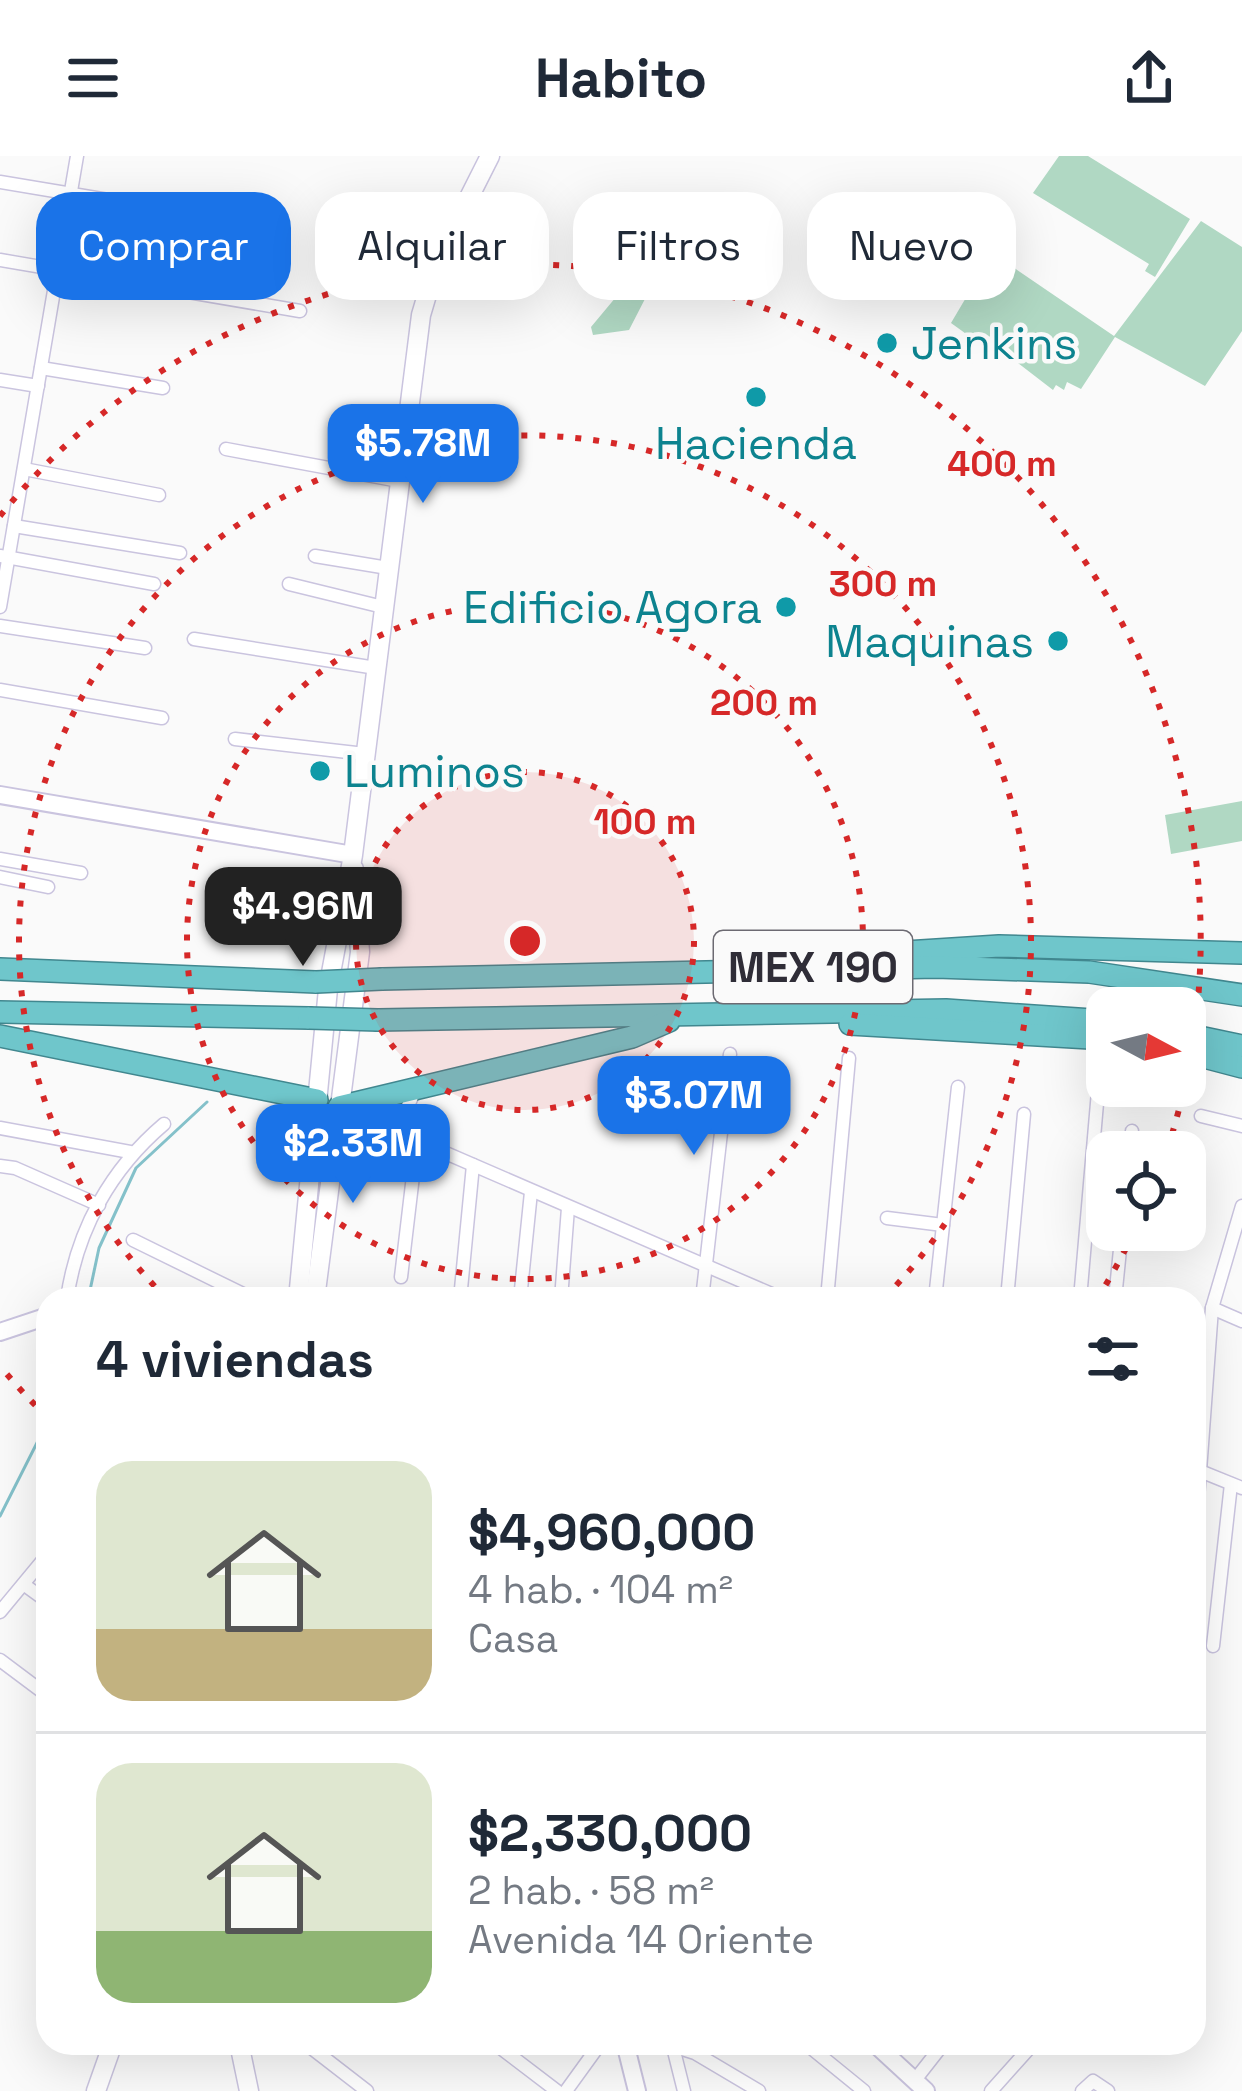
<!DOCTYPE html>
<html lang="es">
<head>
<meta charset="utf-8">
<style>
	body { margin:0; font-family:"Space Grotesk",sans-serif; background:#f6f6f7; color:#1f2937; height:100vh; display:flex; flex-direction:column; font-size:45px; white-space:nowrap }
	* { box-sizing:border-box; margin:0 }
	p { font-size:39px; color:#747a83 }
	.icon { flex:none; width:66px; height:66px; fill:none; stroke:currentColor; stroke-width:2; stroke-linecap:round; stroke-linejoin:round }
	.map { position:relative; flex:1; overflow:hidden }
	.side { position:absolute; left:36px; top:1131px; width:1170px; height:768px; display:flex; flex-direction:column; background:#fff; border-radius:36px; box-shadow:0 12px 48px #0002 }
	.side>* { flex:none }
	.hud { position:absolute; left:36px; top:36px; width:1170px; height:108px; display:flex; gap:24px }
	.needle { width:78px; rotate:97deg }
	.fabs { position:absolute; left:1086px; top:831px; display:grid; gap:24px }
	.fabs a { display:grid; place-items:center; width:120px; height:120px; border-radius:24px; background:#fff; box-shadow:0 12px 48px #0002; font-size:60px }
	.price { position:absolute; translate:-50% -102px; padding:0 27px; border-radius:24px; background:#1a73e8; color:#fff; font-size:39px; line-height:78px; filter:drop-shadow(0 3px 6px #0008) }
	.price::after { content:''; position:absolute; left:50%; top:72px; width:36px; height:27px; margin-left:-18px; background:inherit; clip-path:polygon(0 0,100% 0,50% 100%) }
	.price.active { background:#222; color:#fff }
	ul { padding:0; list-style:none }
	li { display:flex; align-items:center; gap:36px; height:300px; padding:0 60px }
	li+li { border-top:3px solid #e0e1e3 }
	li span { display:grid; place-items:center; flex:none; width:336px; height:240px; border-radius:36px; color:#555 }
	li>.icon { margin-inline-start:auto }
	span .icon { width:144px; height:144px; fill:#fffc; stroke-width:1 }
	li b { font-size:51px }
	h2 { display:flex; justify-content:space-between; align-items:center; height:144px; padding:0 60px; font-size:51px }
	.pill { padding:0 42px; border-radius:36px; background:#fff; box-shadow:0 12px 48px #0002; font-size:42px; line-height:108px }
	.pill.active { background:#1a73e8; color:#fff }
	header { display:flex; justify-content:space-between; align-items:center; height:156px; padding:0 60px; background:#fff; font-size:54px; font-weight:600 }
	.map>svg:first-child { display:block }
	.green { fill:#b0d8c3 }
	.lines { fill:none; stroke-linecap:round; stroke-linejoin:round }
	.stream { stroke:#84c1ca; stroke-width:3 }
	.minor-casing { stroke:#cac4df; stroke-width:15 }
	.tertiary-casing { stroke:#cac4df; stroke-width:20 }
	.secondary-casing { stroke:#cac4df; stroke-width:21 }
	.trunk-casing { stroke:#41878f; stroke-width:24 }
	.minor { stroke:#fff; stroke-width:12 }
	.tertiary { stroke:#fff; stroke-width:16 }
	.secondary { stroke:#fff; stroke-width:18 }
	.trunk { stroke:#6fc6cb; stroke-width:21 }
	.trunk-bridge-casing { stroke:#41878f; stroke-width:24; stroke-linecap:butt }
	.trunk-bridge { stroke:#6fc6cb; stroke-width:21 }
	.ring { fill:none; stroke:#d62828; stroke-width:6; stroke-dasharray:6 12 }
	.culture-dot { fill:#0f9aa8; stroke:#fafafa; stroke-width:4.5 }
	.labels { text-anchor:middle; stroke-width:9; stroke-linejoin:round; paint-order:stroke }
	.shield { fill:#fafafa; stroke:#6c6a72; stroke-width:3 }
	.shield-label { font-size:42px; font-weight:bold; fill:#2f2d37 }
	.culture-label { font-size:45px; fill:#0d838f; stroke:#fafafa; text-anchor:start }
	.centre { fill:#d62828; stroke:#fafafa; stroke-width:6 }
	.ring-label { font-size:36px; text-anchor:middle; font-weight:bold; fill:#d62828; stroke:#fafafa; stroke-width:9; stroke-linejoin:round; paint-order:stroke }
</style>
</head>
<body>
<header><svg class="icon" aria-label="menu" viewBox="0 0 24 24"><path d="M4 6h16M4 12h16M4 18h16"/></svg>Habito<svg class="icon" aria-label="share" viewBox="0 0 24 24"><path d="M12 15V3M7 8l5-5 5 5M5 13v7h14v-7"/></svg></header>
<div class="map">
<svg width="1242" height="1935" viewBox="0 0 1242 1935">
	<rect width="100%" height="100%" fill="#fafafa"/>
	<!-- green -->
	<g class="green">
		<path d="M 1059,0 L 1088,0 L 1190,63 L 1155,121 L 1145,115 L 1149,108 L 1033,37 Z"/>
		<path d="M 1201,65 L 1242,91 L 1242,175 L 1205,230 L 1115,181 L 1081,233 L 1067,226 L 1064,234 L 1056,229 L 1053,234 L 1005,197 L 1008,187 L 994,179 L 976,185 L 951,167 L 993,96 L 1007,99 L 1004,105 L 1114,180 Z"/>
		<path d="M 624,93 L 634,93 L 650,115 L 647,139 L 629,174 L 593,179 L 591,171 L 616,141 L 613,117 L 631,118 L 633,104 Z"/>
		<path d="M 1242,645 L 1242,685 L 1171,698 L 1165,659 Z"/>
	</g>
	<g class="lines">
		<!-- stream -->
		<g class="stream">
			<path d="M 89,1139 L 99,1092 L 136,1012 L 207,946"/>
			<path d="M 0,1360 L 48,1265"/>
		</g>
		<!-- minor casing -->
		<g class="minor-casing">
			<g id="minor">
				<path d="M 0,26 L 180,56"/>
				<path d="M 0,104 L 300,155"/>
				<path d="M 41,212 L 163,232"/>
				<path d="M 0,224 L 38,230"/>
				<path d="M 226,293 L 399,325"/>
				<path d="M 24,313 L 159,339"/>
				<path d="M 14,370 L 180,397"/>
				<path d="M 0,400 L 154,428"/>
				<path d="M 315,400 L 388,412"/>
				<path d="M 289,428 L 383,451"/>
				<path d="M 0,451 L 77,0"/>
				<path d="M 0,470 L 145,492"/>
				<path d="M 194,483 L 376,512"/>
				<path d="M 0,534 L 162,562"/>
				<path d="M 235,583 L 365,598"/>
				<path d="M 0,703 L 81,717"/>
				<path d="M 0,721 L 48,731"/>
				<path d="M 344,953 L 783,1143"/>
				<path d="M 1201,960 L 1242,970"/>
				<path d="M 0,972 L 130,996"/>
				<path d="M 1130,996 L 1132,975"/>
				<path d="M 0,1010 L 15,1012 L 99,1049"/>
				<path d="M 887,1062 L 943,1069"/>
				<path d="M 133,1084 L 253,1143"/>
				<path d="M 401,1121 L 415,1003 L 403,961 L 415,934"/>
				<path d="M 461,1133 L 473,1009"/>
				<path d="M 67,1143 C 77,1073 111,1013 164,968"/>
				<path d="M 520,1143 L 531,1036"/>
				<path d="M 561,1143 L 568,1052"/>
				<path d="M 702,1143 L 730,898"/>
				<path d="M 827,1143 L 849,902"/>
				<path d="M 935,1143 L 958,931"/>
				<path d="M 1007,1143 L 1024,958"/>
				<path d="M 1080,1143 L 1099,924"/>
				<path d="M 1115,1143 L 1122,1074"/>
				<path d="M 1212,1152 L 1242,1165"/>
				<path d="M 1195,1313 L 1242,1332"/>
				<path d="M 44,1359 L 48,1362"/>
				<path d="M 1194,1397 L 1212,1152 L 1242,1050"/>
				<path d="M 26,1430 L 48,1446"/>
				<path d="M 0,1456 L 48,1398"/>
				<path d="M 1213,1490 L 1231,1328"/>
				<path d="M 0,1504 L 48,1540"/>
				<path d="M 305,1887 L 367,1935"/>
				<path d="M 494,1887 L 557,1935"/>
				<path d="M 672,1887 L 684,1935"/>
				<path d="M 805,1887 L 864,1935"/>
				<path d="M 673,1890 L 695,1897 L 759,1935"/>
				<path d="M 915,1924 L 944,1887"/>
				<path d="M 566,1935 L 600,1888"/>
				<path d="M 991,1935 L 1034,1887"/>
				<path d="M 1082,1935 L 1093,1925 L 1108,1935"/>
			</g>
		</g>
		<!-- tertiary casing -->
		<g class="tertiary-casing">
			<g id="tertiary">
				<path d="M 0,639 L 353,699"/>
				<path d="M 0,1176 L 48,1160"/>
				<path d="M 625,1887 L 637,1935"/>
				<path d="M 874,1887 L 926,1935"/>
			</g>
		</g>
		<!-- secondary casing -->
		<g class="secondary-casing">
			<g id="secondary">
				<path d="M 333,1001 L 361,982 L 392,974"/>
				<path d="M 298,1143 L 328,833 L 353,699 L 421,159 L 437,105 L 490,0"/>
				<path d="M 315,1143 L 360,796 L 354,713"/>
				<path d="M 239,1887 L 249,1935"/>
				<path d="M 96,1935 L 113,1887"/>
			</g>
		</g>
		<!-- trunk casing -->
		<g class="trunk-casing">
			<g id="trunk">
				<path d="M 859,799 L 999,790 L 1242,797"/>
				<path d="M 0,813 L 316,826"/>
				<path d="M 382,823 L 936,811 L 1089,816 L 1242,839"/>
				<path d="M 0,856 L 309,862"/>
				<path d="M 378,864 L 946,854 L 1107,865"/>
				<path d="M 850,868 L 1107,883"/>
				<path d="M 1185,878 L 1242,890"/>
				<path d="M 0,880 L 317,944"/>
				<path d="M 1185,896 L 1242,911"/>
				<path d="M 339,951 L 632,881 L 669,865"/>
			</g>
		</g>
		<!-- minor -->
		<use href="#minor" class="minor"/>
		<!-- tertiary -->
		<use href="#tertiary" class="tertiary"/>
		<!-- secondary -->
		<use href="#secondary" class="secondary"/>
		<!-- trunk -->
		<use href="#trunk" class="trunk"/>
		<!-- trunk-bridge casing -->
		<g class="trunk-bridge-casing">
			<g id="trunk-bridge">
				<path d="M 316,826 L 382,823"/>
				<path d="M 309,862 L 378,864"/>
			</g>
		</g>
		<!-- trunk-bridge -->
		<use href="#trunk-bridge" class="trunk-bridge"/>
	</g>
	<!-- distance rings -->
	<circle cx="525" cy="785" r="169" fill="#d62828" fill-opacity=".12"/>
	<g class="ring">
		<circle cx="525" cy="785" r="169"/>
		<circle cx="525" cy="785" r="338"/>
		<path d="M167 1143A506 506 0 1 1 883 1143"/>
		<path d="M1134 1076A675 675 0 0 1 1097 1143M48 1262A675 675 0 0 1 0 1210M0 360A675 675 0 0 1 1167 994"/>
	</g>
	<!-- markers -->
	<g class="culture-dot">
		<circle cx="887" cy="187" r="12"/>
		<circle cx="756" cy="241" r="12"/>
		<circle cx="786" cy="451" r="12"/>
		<circle cx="1058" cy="485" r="12"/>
		<circle cx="320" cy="615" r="12"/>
	</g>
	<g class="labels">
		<!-- shield labels -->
		<rect class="shield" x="714" y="775" width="198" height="72" rx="9"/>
		<g class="shield-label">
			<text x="813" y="826">MEX 190</text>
		</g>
		<!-- culture labels -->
		<g class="culture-label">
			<text x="911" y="203">Jenkins</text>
			<text x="756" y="303" text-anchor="middle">Hacienda</text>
			<text x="762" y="467" text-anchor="end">Edificio Agora</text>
			<text x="1034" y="501" text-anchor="end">Maquinas</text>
			<text x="344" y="631">Luminos</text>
		</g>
	</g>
	<circle cx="525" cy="785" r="18" class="centre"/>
	<g class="ring-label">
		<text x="1002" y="320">400 m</text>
		<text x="883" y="440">300 m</text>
		<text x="764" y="559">200 m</text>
		<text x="645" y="678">100 m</text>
	</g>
</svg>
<div class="fabs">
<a><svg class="needle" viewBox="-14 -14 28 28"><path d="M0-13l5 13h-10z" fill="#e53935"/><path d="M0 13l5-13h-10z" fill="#747a83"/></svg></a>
<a><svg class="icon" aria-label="locate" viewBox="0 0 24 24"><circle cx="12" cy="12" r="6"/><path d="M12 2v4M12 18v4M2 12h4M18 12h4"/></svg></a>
</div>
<b class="price" style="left:423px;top:350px">$5.78M</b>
<b class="price active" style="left:303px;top:813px">$4.96M</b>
<b class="price" style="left:694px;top:1002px">$3.07M</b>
<b class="price" style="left:353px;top:1050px">$2.33M</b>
<div class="hud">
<a class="pill active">Comprar</a>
<a class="pill">Alquilar</a>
<a class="pill">Filtros</a>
<a class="pill">Nuevo</a>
</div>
<section class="side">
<h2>4 viviendas<svg class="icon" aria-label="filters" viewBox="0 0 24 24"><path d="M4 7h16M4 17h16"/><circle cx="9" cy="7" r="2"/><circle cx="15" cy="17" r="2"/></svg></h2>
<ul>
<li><span style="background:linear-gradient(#dfe7d0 70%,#c2b280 0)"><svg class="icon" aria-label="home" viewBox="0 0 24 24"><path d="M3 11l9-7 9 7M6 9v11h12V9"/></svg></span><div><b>$4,960,000</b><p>4 hab. · 104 m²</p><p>Casa</p></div></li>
<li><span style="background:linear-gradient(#dfe7d0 70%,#8fb573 0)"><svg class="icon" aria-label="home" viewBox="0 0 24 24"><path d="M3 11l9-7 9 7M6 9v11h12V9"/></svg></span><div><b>$2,330,000</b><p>2 hab. · 58 m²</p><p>Avenida 14 Oriente</p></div></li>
</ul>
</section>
</div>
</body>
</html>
